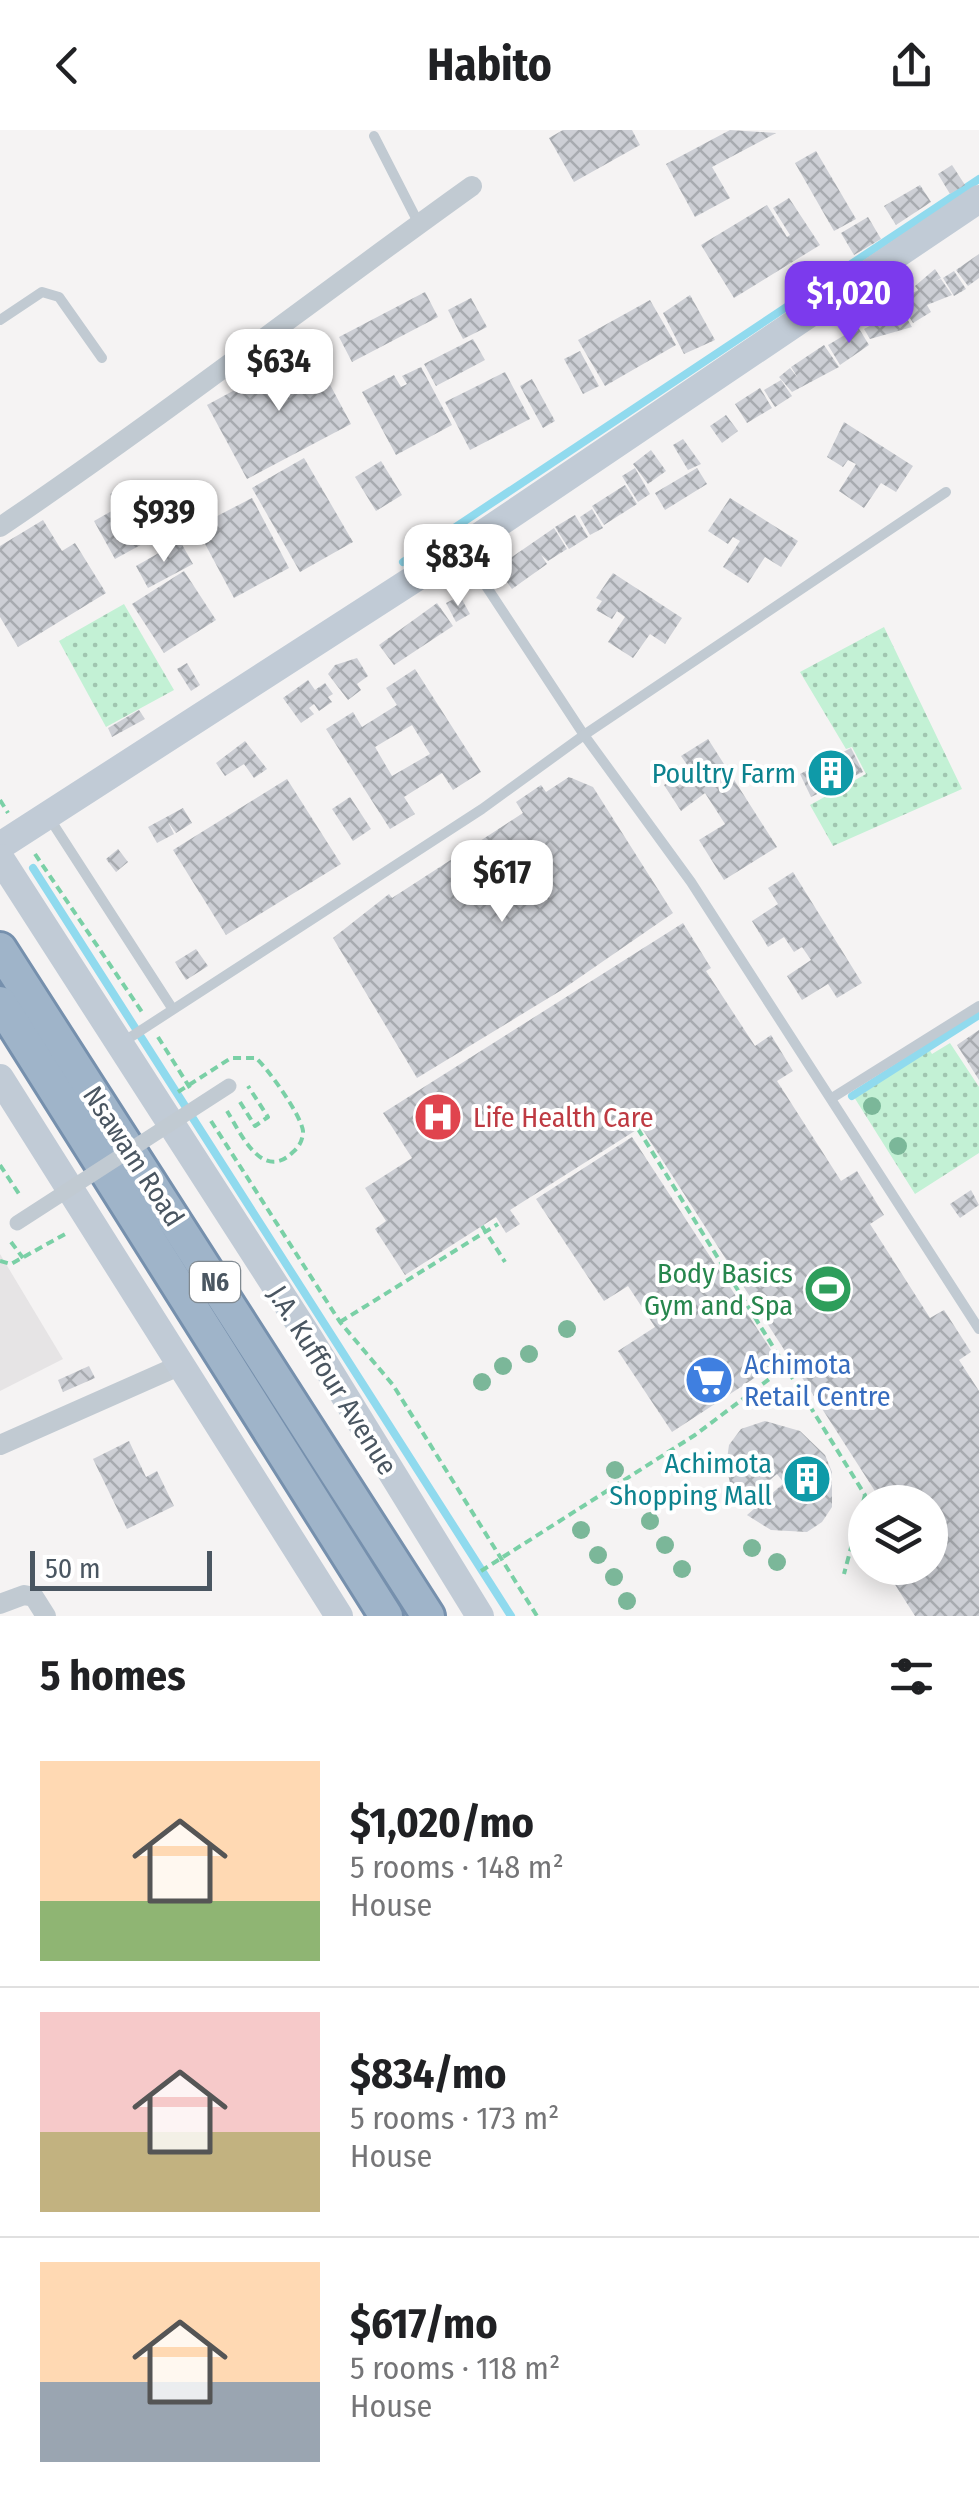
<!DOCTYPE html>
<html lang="en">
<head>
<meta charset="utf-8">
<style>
	body { margin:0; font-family:"Fira Sans Condensed",sans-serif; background:#f2f2f2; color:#202124; height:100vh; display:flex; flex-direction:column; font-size:38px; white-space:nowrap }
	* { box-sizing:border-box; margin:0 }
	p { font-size:32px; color:#757577 }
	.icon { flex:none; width:55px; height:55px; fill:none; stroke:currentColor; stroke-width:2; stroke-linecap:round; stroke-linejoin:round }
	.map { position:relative; height:1486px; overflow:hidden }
	.sheet { display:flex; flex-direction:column; background:#fff; flex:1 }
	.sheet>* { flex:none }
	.buttons { position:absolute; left:848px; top:1355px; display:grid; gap:20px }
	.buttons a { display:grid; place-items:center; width:100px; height:100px; border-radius:50%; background:#fff; box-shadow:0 5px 25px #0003; font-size:50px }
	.scale { position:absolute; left:30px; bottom:25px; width:182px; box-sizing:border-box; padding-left:10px; border:5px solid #4a5661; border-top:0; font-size:28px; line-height:35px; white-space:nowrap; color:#4a5661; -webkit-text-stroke:8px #fff; paint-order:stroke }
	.price { position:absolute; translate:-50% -85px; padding:0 22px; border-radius:20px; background:#fff; color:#222; font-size:32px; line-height:65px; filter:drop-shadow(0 2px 5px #0008) }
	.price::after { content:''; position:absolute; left:50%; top:60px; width:30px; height:22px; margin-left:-15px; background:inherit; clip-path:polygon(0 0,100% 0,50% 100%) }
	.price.selected { background:#7c3aed; color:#fff }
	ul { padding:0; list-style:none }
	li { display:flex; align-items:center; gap:30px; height:250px; padding:0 40px }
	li+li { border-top:2px solid #e0e0e0 }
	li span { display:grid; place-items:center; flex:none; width:280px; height:200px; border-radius:0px; color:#555 }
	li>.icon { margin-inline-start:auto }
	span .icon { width:120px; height:120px; fill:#fffc; stroke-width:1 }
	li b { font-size:42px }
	h2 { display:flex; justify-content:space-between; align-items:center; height:120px; padding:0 40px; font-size:42px }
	header { display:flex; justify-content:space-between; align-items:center; height:130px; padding:0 40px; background:#fff; font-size:45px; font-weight:700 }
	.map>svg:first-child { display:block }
	.education { fill:#e6e4e5 }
	.grass { fill:url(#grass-dots) }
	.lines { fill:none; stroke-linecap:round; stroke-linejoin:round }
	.stream { stroke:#90daee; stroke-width:8 }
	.building { fill:url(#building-cross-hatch); fill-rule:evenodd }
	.trunk-casing { stroke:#7690ad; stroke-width:38 }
	.path { stroke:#7ad0a6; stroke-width:4; stroke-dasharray:8 5; stroke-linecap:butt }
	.service { stroke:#c1cad2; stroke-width:10 }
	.minor { stroke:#c1cad2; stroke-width:20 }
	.secondary { stroke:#c1cbd6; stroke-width:28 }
	.trunk { stroke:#9fb4c9; stroke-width:32 }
	.pedestrian-bridge { stroke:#c1cad2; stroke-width:15 }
	.tree { fill:#7bb799 }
	.labels { text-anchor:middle; stroke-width:8; stroke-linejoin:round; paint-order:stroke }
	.shield { fill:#fff; stroke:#808990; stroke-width:2.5 }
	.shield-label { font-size:25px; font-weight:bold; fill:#4a5661 }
	.culture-label { font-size:28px; fill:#0d838f; stroke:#fff; text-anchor:end }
	.health-label { font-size:28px; fill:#be3a42; stroke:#fff; text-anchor:start }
	.street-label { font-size:28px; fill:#4a5661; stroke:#fff }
	.leisure-label { font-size:28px; fill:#27864d; stroke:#fff; text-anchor:end }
	.shop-label { font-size:28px; fill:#366cbe; stroke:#fff; text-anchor:start }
</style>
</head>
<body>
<header><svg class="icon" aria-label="back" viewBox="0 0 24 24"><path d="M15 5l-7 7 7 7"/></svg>Habito<svg class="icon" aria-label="share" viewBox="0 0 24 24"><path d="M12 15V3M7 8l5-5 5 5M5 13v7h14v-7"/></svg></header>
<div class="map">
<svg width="979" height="1486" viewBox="0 0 979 1486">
	<defs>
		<pattern id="grass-dots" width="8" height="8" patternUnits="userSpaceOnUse" patternTransform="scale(2.5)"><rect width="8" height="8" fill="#c3f1d5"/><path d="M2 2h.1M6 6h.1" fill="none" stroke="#a0c6b0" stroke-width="1.8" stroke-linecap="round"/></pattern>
		<pattern id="building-cross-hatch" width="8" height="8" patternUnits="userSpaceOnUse" patternTransform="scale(2.5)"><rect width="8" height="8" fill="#cdcfd5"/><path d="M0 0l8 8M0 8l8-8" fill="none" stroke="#a8abb0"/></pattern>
	</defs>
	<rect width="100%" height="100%" fill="#f5f3f3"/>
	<!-- education -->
	<path class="education" d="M 0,1124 L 63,1229 L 0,1261 Z"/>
	<!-- grass -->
	<g class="grass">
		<path d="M 124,474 L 174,560 L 106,597 L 59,511 Z"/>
		<path d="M 884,497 L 962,659 L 833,716 L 810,675 L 866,644 L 852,617 L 846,619 L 800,542 Z"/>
		<path d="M 950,913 L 979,957 L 979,1023 L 915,1064 L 854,967 L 929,919 L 932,924 Z"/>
	</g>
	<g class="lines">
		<!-- stream -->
		<g class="stream">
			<path d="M 403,432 L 979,49"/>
			<path d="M 33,738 L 511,1486"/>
			<path d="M 852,966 L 979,885"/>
		</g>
	</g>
	<!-- building -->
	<g class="building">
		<path d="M 563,0 L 632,0 L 640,15 L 574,52 L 549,8 Z"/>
		<path d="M 730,0 L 776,3 L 712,37 L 730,68 L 695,87 L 666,34 Z"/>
		<path d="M 816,21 L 856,89 L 834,101 L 795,33 Z"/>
		<path d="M 952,35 L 965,55 L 950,64 L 938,44 Z"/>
		<path d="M 920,55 L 931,72 L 896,95 L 884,76 Z"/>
		<path d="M 789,68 L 820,115 L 734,168 L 701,115 L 767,75 L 787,107 L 790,105 L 773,78 Z"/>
		<path d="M 868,87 L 881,109 L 854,125 L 841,103 Z"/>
		<path d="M 979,124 L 979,148 L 968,156 L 956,140 Z"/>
		<path d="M 935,139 L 941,148 L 936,151 L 941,149 L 952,165 L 927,175 L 931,182 L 913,193 L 899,171 L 918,160 L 915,156 Z"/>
		<path d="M 954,141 L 966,159 L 954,166 L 943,148 Z"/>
		<path d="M 425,162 L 438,187 L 352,232 L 339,207 Z"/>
		<path d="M 690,165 L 715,210 L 684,224 L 663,183 Z"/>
		<path d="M 471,168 L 487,197 L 463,209 L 448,180 Z"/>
		<path d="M 895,168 L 912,197 L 870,209 L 864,199 L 875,193 L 871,187 Z"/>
		<path d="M 650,170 L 676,215 L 605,256 L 578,210 Z"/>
		<path d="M 858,197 L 869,215 L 840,235 L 828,215 Z"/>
		<path d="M 473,209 L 485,230 L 436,256 L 424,234 Z"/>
		<path d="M 824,215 L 839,237 L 792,262 L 779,247 L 790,238 L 798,248 L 791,237 Z"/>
		<path d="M 311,219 L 351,294 L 247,349 L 207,275 Z"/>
		<path d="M 580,221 L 599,256 L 583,264 L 564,229 Z"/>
		<path d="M 421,237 L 452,295 L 396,325 L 362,262 L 394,245 L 401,257 L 407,254 L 402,246 Z"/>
		<path d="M 505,242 L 530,289 L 470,320 L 445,272 Z"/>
		<path d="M 532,249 L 555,291 L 543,298 L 520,256 Z"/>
		<path d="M 781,250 L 792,266 L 775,277 L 764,260 Z"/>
		<path d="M 760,258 L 772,278 L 747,293 L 735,274 Z"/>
		<path d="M 726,285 L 738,301 L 722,313 L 710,296 Z"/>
		<path d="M 844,292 L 913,336 L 896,362 L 881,353 L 864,378 L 839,361 L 856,334 L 848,330 L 843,337 L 827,327 Z"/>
		<path d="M 683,309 L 701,334 L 688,340 L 673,315 Z"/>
		<path d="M 651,320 L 666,341 L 648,354 L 633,334 Z"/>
		<path d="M 304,328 L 353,412 L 300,442 L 252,358 Z"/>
		<path d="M 381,331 L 402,365 L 376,381 L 355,347 Z"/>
		<path d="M 635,338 L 650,364 L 638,372 L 622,346 Z"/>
		<path d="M 697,338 L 707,354 L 665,380 L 655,363 Z"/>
		<path d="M 136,350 L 142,361 L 154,354 L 177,395 L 115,429 L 94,391 L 117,378 L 110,364 Z"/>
		<path d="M 625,355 L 637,374 L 604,395 L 592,376 Z"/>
		<path d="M 252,368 L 289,438 L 234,468 L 196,397 Z"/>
		<path d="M 730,368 L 798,411 L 781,437 L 765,427 L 748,453 L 723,437 L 740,411 L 733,407 L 728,414 L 708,401 Z"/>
		<path d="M 592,379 L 603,398 L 590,405 L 580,387 Z"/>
		<path d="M 575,385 L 588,407 L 569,419 L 555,397 Z"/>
		<path d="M 43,390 L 62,421 L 75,413 L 106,463 L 18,517 L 0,487 L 0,416 Z"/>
		<path d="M 554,398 L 567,419 L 548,431 L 541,425 L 547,434 L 512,459 L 504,448 L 512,442 L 506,431 Z"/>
		<path d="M 180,411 L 193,434 L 148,458 L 136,436 Z"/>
		<path d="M 184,441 L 216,490 L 164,523 L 132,474 Z"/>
		<path d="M 613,443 L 682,488 L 665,514 L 650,504 L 633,528 L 608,512 L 625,487 L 617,481 L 612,489 L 596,480 L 602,471 L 596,468 Z"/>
		<path d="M 460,466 L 470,484 L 456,492 L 446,473 Z"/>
		<path d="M 437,473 L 453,496 L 394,535 L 379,515 Z"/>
		<path d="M 357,528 L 368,546 L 357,554 L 361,560 L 348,570 L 328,544 L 335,535 Z"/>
		<path d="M 187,533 L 200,555 L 191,561 L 177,539 Z"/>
		<path d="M 415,539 L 481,642 L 453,660 L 442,643 L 404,667 L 415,684 L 390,699 L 326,599 L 353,582 L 362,597 L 397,575 L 386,558 ZM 412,595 L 430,624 L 392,646 L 375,617 Z"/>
		<path d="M 308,550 L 315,560 L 325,553 L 333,564 L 328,567 L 332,572 L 319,581 L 314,574 L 309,578 L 314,584 L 301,593 L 283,568 Z"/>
		<path d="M 139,580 L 145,589 L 112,607 L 108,598 Z"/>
		<path d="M 708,609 L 777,717 L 724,750 L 699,710 L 725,694 L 705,663 L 681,681 L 664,655 L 690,639 L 681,626 Z"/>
		<path d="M 245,611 L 267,639 L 254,648 L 244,634 L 225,646 L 216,633 Z"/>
		<path d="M 851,618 L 863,642 L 811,667 L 800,644 Z"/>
		<path d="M 569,647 L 593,657 L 673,783 L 560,861 L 417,948 L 333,808 L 389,764 L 392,768 L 523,683 L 516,672 L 541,655 L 546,662 Z"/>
		<path d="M 287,649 L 341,734 L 226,805 L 173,720 Z"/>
		<path d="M 350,667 L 371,699 L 353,711 L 332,679 Z"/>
		<path d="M 183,678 L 192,693 L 176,703 L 168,692 L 174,704 L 157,713 L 148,697 Z"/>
		<path d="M 118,719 L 128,732 L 116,742 L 106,729 Z"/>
		<path d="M 793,742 L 862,853 L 837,868 L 828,854 L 802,870 L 787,846 L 811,830 L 802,817 L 794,822 L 784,807 L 768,817 L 752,791 L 778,774 L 768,758 Z"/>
		<path d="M 683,793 L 711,838 L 706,841 L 755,916 L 771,905 L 793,941 L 777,951 L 841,1051 L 857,1041 L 884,1085 L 870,1094 L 930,1188 L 944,1180 L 971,1222 L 959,1230 L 979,1261 L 979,1486 L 915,1486 L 887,1442 L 882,1445 L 877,1438 L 930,1438 L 930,1372 L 882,1372 L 641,997 L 510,1080 L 520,1094 L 506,1103 L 496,1087 L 405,1145 L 375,1099 L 386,1091 L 365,1058 L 412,1028 L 383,983 Z"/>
		<path d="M 196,819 L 208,836 L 186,850 L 175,832 Z"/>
		<path d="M 979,900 L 979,950 L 957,915 Z"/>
		<path d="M 632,1007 L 779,1232 L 672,1302 L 618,1221 L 655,1197 L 628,1156 L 604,1171 L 536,1069 Z"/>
		<path d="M 971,1060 L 979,1075 L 960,1088 L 950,1074 Z"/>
		<path d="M 89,1236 L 95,1248 L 63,1262 L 58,1250 Z"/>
		<path d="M 765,1291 L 800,1301 L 825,1325 L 832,1342 L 832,1377 L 822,1392 L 807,1402 L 771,1400 L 747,1385 L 784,1353 L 777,1344 L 740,1375 L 733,1365 L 726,1336 L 729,1315 L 741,1299 Z"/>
		<path d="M 129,1311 L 146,1347 L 157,1341 L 174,1376 L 127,1399 L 93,1329 Z"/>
	</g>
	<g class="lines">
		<!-- trunk casing -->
		<g class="trunk-casing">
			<g id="trunk">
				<path d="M 0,819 L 428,1486"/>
				<path d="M 0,873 L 386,1486"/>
			</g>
		</g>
		<!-- path -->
		<g class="path">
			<path d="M 0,670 L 8,683"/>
			<path d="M 35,724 L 142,882"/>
			<path d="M 158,907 L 190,958"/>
			<path d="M 178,962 L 231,928 L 256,928 C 269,940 301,985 303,1001 C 303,1010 299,1017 293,1022 C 262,1053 240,1002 227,981"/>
			<path d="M 240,972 L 255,996 L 268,987 L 248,956"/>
			<path d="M 211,991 L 340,1192 L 393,1255 L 537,1486"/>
			<path d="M 638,999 L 865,1365 L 844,1444"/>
			<path d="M 0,1035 L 21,1067"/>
			<path d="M 482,1096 L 505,1132"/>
			<path d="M 11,1112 L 23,1128"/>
			<path d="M 0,1131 L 11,1134 L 67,1103"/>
			<path d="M 340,1192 L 498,1094"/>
			<path d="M 481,1441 L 695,1305 L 788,1235"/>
		</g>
		<!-- service -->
		<g class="service">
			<path d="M 374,6 L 419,94"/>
			<path d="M 0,190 L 42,162 L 59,167 L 102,228"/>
			<path d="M 463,421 L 584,605 L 691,752 L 979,1199"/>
			<path d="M 48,686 L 172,878"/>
			<path d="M 123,912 L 482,679 L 584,605 L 946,362"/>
			<path d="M 832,968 L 979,876"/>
		</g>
		<!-- minor -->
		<g class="minor">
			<path d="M 0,397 C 161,288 314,169 472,56"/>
			<path d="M 0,1315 L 183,1234"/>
			<path d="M 0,1474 L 24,1465 L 34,1467 L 46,1486"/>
		</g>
		<!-- secondary -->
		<g class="secondary">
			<path d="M 0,716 L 462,418 L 979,69"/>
			<path d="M 0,728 L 309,1208 L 480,1486"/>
			<path d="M 0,948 L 339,1486"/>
		</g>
		<!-- trunk -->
		<use href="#trunk" class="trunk"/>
		<!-- pedestrian-bridge -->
		<path class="pedestrian-bridge" d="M 17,1093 L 229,956"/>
	</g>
	<!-- trees -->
	<g class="tree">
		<circle cx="872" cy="976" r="9"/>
		<circle cx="898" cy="1016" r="9"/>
		<circle cx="567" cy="1199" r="9"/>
		<circle cx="529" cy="1224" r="9"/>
		<circle cx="503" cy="1236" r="9"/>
		<circle cx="482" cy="1252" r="9"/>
		<circle cx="615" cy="1340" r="9"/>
		<circle cx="634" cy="1370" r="9"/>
		<circle cx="650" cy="1391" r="9"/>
		<circle cx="581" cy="1400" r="9"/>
		<circle cx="665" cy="1415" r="9"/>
		<circle cx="752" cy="1418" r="9"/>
		<circle cx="598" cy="1425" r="9"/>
		<circle cx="777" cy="1432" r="9"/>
		<circle cx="682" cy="1439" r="9"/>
		<circle cx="614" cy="1447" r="9"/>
		<circle cx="627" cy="1471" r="9"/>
	</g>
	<!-- icons -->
	<defs>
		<g id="building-disc" transform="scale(2.5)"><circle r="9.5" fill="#0f9aa8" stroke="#fff"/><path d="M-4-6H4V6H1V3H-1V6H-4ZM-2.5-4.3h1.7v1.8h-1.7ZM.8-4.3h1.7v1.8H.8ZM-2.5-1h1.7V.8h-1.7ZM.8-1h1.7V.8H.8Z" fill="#fff"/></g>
		<g id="hospital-disc" transform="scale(2.5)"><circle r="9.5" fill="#e0444e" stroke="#fff"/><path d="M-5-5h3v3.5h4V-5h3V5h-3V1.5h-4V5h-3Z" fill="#fff"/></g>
		<g id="stadium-disc" transform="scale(2.5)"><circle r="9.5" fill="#2e9e5b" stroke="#fff"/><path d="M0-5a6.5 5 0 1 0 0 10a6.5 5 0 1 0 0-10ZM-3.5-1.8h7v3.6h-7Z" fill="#fff"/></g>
		<g id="supermarket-disc" transform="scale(2.5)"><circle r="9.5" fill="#3f7fe0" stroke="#fff"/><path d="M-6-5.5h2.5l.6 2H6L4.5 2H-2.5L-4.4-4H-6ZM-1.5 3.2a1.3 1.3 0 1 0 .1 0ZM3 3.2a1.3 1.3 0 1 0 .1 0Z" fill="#fff"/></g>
	</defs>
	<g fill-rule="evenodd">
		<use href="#building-disc" x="831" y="643"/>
		<use href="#hospital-disc" x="438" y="987"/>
		<use href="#stadium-disc" x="828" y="1159"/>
		<use href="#supermarket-disc" x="709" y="1250"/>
		<use href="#building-disc" x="807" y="1349"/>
	</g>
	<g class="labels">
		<!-- shield labels -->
		<rect class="shield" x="190" y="1132" width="50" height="40" rx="8"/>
		<g class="shield-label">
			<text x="215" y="1161">N6</text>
		</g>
		<!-- culture labels -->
		<g class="culture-label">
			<text x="796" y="653">Poultry Farm</text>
			<text x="772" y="1343">Achimota<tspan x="772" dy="32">Shopping Mall</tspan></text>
		</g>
		<!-- health labels -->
		<g class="health-label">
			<text x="473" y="997">Life Health Care</text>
		</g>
		<!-- street labels -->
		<g class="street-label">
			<text transform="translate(134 1026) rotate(57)" y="10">Nsawam Road</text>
			<text transform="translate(333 1250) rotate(58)" y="10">J.A. Kuffour Avenue</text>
		</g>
		<!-- leisure labels -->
		<g class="leisure-label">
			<text x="793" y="1153">Body Basics<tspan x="793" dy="32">Gym and Spa</tspan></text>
		</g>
		<!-- shop labels -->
		<g class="shop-label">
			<text x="744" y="1244">Achimota<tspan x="744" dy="32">Retail Centre</tspan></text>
		</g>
	</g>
</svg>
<div class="buttons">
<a><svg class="icon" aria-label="layers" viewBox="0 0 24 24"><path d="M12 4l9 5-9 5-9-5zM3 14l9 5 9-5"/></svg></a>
</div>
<div class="scale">50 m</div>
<b class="price selected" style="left:849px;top:216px">$1,020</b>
<b class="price" style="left:279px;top:284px">$634</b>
<b class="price" style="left:164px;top:435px">$939</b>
<b class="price" style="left:458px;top:479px">$834</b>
<b class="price" style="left:502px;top:795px">$617</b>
</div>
<section class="sheet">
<h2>5 homes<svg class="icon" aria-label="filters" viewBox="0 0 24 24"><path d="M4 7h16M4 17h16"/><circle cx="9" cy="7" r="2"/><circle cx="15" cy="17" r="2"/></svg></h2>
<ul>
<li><span style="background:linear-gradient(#ffd9b3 70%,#8fb573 0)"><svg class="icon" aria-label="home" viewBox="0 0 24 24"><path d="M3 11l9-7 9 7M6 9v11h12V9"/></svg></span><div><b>$1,020/mo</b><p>5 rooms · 148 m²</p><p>House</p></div></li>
<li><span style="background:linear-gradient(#f6c9c9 60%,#c2b280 0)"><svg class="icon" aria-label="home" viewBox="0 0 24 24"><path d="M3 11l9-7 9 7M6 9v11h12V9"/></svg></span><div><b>$834/mo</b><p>5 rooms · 173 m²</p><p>House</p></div></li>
<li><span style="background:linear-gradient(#ffd9b3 60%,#9aa5b1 0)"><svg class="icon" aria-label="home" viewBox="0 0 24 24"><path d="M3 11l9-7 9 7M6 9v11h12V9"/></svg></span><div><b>$617/mo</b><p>5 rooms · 118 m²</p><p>House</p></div></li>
</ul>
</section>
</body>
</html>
